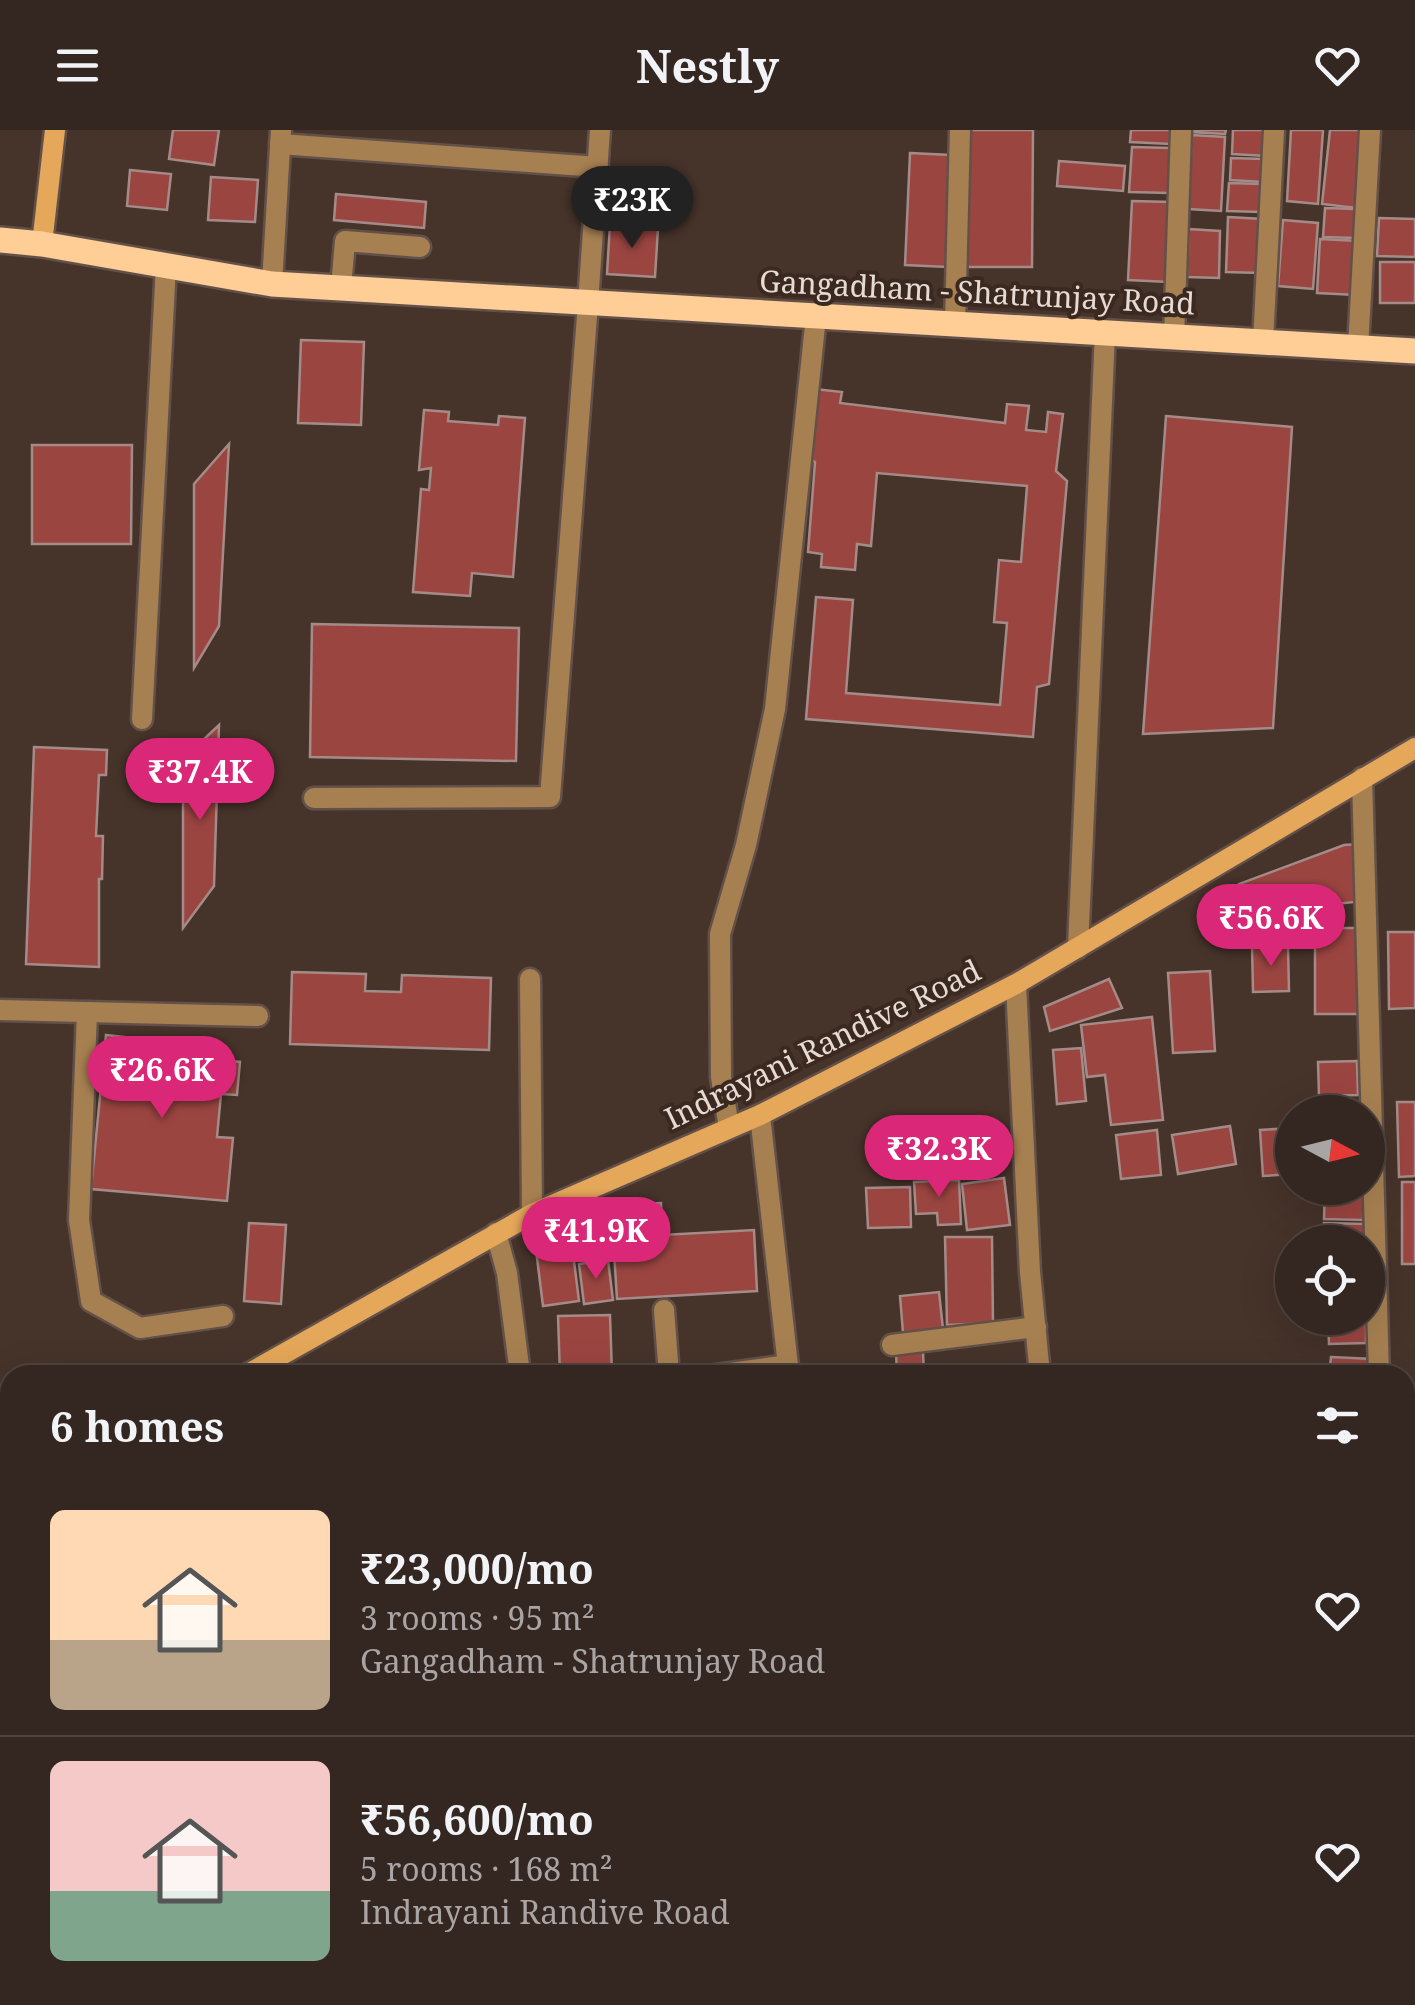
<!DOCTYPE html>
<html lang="en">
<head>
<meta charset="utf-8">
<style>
	body { margin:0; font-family:"Noto Serif",serif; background:#3f322d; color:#f1f3f6; height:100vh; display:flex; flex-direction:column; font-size:38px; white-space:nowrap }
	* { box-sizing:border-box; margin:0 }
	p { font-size:32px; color:#a9a5a5 }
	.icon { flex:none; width:55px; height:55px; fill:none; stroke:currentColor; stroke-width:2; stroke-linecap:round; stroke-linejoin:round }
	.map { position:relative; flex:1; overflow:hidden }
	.panel { position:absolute; left:0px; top:1235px; width:1415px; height:640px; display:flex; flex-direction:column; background:#342620; border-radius:30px 30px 0 0; box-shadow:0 10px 40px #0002,0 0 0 2px #4e433e }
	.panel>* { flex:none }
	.needle { width:65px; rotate:97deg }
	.tools { position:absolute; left:1275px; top:965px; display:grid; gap:20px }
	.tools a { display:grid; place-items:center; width:110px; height:110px; border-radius:50%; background:#342620; box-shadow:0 10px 40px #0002,0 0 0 2px #4e433e; font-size:50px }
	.price { position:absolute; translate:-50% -85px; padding:0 22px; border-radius:35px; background:#db2777; color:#fff; font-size:32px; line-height:65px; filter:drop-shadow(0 2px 5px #0008) }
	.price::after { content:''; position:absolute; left:50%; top:60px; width:30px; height:22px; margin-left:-15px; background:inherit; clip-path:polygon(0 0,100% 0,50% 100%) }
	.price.current { background:#222; color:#fff }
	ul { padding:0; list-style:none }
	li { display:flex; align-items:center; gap:30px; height:250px; padding:0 50px }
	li+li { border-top:2px solid #4e433e }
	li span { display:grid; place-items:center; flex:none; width:280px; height:200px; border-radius:15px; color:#555 }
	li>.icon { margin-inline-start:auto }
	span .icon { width:120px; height:120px; fill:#fffc; stroke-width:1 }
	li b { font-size:42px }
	h2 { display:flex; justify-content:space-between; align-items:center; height:120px; padding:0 50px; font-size:42px }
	header { display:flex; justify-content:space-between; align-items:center; height:130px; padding:0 50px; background:#342620; font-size:45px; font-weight:700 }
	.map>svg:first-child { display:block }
	.building { fill:#9b4541; stroke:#a48b88; stroke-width:2.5 }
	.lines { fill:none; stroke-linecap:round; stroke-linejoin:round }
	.lane-casing { stroke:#635149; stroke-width:25 }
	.street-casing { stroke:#635149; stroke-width:25 }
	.secondary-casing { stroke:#635149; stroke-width:25 }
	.primary-casing { stroke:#635149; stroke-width:30 }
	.lane { stroke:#a78051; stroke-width:20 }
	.street { stroke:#a78051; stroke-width:20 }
	.secondary { stroke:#e5a759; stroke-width:20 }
	.primary { stroke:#fece96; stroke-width:25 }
	.labels { text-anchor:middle; stroke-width:8; stroke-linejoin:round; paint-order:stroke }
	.street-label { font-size:30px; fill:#e6dad4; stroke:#3b2920 }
</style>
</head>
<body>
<header><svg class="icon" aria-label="menu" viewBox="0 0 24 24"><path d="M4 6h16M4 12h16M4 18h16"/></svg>Nestly<svg class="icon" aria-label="heart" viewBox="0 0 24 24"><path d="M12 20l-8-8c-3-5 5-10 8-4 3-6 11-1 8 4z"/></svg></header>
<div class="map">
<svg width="1415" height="1875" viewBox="0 0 1415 1875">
	<rect width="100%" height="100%" fill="#46332a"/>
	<!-- building -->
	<g class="building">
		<path d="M 173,0 L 219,0 L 214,35 L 169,29 Z"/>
		<path d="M 968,0 L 1033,0 L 1032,137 L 967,137 Z"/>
		<path d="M 1131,0 L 1170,0 L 1170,14 L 1130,12 Z"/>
		<path d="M 1191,0 L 1226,0 L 1225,4 L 1191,2 Z"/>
		<path d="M 1233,0 L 1267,0 L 1266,26 L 1232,24 Z"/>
		<path d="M 1291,0 L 1323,0 L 1318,74 L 1287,71 Z"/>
		<path d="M 1330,0 L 1365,0 L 1357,78 L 1322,74 Z"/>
		<path d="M 1192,5 L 1225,7 L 1221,81 L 1188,79 Z"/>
		<path d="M 1132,17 L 1171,18 L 1169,63 L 1129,62 Z"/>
		<path d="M 910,23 L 951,25 L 947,137 L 905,135 Z"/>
		<path d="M 1231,28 L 1264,29 L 1263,52 L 1230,50 Z"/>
		<path d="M 1059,31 L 1125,36 L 1123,61 L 1057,56 Z"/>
		<path d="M 130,40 L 171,44 L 167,80 L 127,76 Z"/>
		<path d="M 211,47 L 258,50 L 255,92 L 208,90 Z"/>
		<path d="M 1229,53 L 1262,54 L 1261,82 L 1227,81 Z"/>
		<path d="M 336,64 L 426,72 L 424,98 L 334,90 Z"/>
		<path d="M 1132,71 L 1172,72 L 1168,152 L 1128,150 Z"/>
		<path d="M 1325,78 L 1356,79 L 1355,108 L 1323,107 Z"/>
		<path d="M 1228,87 L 1263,89 L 1260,143 L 1226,142 Z"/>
		<path d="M 1379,88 L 1415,89 L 1415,127 L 1377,126 Z"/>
		<path d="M 1283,90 L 1318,93 L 1313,159 L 1278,156 Z"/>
		<path d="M 610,94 L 658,98 L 655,147 L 607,144 Z"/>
		<path d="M 1189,99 L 1220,101 L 1219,148 L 1187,147 Z"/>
		<path d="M 1320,109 L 1360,111 L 1356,165 L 1317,163 Z"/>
		<rect x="1380" y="132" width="35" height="41"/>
		<path d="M 301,210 L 364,212 L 361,295 L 298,293 Z"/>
		<path d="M 815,259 L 842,262 L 840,273 L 1005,293 L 1007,274 L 1029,276 L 1026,300 L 1046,302 L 1048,282 L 1063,284 L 1056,341 L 1067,351 L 1049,554 L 1037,557 L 1033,607 L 806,589 L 816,467 L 853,470 L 846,563 L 1000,575 L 1007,493 L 994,492 L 999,430 L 1021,432 L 1027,356 L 877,343 L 871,416 L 857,414 L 855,440 L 821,437 L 822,424 L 808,422 L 815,332 L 807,328 Z"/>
		<path d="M 424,280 L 449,282 L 448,291 L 498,295 L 499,286 L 525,288 L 513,447 L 472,443 L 470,466 L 413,462 L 421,359 L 429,360 L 431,338 L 419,340 Z"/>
		<path d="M 1166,286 L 1292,297 L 1273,598 L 1143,604 Z"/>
		<path d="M 229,314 L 219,496 L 194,538 L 194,354 Z"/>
		<path d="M 32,315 L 132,315 L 131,414 L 32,414 Z"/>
		<path d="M 312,494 L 519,498 L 516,631 L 310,627 Z"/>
		<path d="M 219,595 L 214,756 L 183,798 L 183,629 Z"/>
		<path d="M 34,617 L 107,620 L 106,645 L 99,645 L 96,706 L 103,706 L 102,749 L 99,749 L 99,837 L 26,834 Z"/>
		<path d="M 1358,714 L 1364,771 L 1242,784 L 1239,754 L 1344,715 Z"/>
		<path d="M 1315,798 L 1359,798 L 1358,884 L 1315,884 Z"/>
		<path d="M 1388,802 L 1415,802 L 1415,878 L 1389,879 Z"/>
		<path d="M 1288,815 L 1289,861 L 1253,862 L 1252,816 Z"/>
		<path d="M 1210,841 L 1215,921 L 1173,923 L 1168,843 Z"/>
		<path d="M 292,842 L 366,844 L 365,861 L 401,862 L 402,845 L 491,848 L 489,920 L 290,914 Z"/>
		<path d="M 1109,849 L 1122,878 L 1050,901 L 1044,877 Z"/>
		<path d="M 1152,887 L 1163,990 L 1111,995 L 1105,945 L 1087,947 L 1081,895 Z"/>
		<path d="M 106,905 L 189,914 L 188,927 L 240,932 L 237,965 L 221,964 L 217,1007 L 233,1008 L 227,1071 L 91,1059 Z"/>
		<path d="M 1081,918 L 1086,971 L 1057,974 L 1053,920 Z"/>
		<path d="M 1357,931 L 1358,965 L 1319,966 L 1318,932 Z"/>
		<path d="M 1397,972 L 1415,972 L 1415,1046 L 1399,1047 Z"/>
		<path d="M 1230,996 L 1236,1034 L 1178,1044 L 1172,1005 Z"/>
		<path d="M 1292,998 L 1292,1044 L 1263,1046 L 1260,1000 Z"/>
		<path d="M 1157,1000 L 1161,1045 L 1121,1049 L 1116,1005 Z"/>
		<path d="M 1004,1048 L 1010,1095 L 967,1100 L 962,1054 Z"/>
		<path d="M 959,1050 L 961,1094 L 938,1095 L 937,1083 L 916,1084 L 914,1052 Z"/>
		<rect x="1402" y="1052" width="13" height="82"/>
		<path d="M 910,1057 L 911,1097 L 868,1098 L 866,1058 Z"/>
		<path d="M 1325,1058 L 1364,1058 L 1363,1090 L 1324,1089 Z"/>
		<path d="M 661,1073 L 662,1105 L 754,1100 L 757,1161 L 617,1169 L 611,1075 Z"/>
		<path d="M 249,1093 L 286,1095 L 281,1174 L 244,1171 Z"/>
		<path d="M 1324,1093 L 1366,1094 L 1365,1112 L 1323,1112 Z"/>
		<path d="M 945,1107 L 992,1107 L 993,1193 L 947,1195 Z"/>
		<path d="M 572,1115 L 579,1171 L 543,1176 L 536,1120 Z"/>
		<path d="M 608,1130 L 613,1170 L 584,1174 L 579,1134 Z"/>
		<path d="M 939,1162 L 943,1199 L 903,1203 L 900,1166 Z"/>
		<path d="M 610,1185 L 612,1244 L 560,1245 L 558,1186 Z"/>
		<path d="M 1328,1188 L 1366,1188 L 1366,1213 L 1329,1214 Z"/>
		<path d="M 923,1221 L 924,1245 L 897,1245 L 896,1223 Z"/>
		<path d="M 1331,1227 L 1373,1229 L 1372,1245 L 1329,1245 Z"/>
		<rect x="1405" y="1383" width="10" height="44"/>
		<rect x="1405" y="1473" width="10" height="37"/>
		<path d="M 1413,1511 L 1415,1511 L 1415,1592 L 1411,1591 Z"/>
		<path d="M 1407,1597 L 1415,1597 L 1415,1640 L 1405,1640 Z"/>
		<path d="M 1411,1645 L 1415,1646 L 1415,1689 L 1407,1688 Z"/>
		<path d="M 10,1766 L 10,1865 L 44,1865 L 45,1875 L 0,1875 L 0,1767 Z"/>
		<path d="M 131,1865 L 131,1875 L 81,1875 L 81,1866 Z"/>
		<path d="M 139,1865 L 168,1865 L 168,1872 L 139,1875 Z"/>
		<path d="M 321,1865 L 364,1865 L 365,1875 L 322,1875 Z"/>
		<path d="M 1336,1865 L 1381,1865 L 1382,1875 L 1336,1875 Z"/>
		<path d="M 1076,1869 L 1076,1875 L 990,1875 Z"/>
	</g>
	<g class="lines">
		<!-- lane casing -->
		<g class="lane-casing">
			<g id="lane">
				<path d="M 341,158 L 345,111 L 420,117"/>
				<path d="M 314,668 L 550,667 L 588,173"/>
				<path d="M 1078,818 L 1105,203"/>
				<path d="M 0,880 L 258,886"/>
				<path d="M 87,882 L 79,1090 L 91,1171 L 140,1198 L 223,1186"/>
				<path d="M 760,985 L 789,1245"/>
				<path d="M 729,998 L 721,947 L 720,804 L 746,715 L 775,579 L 816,186"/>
				<path d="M 496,1103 L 507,1143 L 519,1236"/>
				<path d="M 664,1180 L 669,1245"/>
				<path d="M 716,1245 L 788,1235"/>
				<path d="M 218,1865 L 219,1875"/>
				<path d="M 390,1865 L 390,1875"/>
				<path d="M 569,1865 L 570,1875"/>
				<path d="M 675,1865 L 675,1870"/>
				<path d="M 825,1865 L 825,1875"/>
			</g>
		</g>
		<!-- street casing -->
		<g class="street-casing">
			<g id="street">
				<path d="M 280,14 L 598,37"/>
				<path d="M 272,154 L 281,0"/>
				<path d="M 588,173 L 600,0"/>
				<path d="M 955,194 L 960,0"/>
				<path d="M 1174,207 L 1181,0"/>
				<path d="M 1263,212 L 1274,0"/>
				<path d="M 1358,218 L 1370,0"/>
				<path d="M 142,589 L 166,135"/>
				<path d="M 1362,648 L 1379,1245"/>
				<path d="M 530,849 L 532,1084"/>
				<path d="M 1016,854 L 1030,1142 L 1040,1245"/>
				<path d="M 892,1215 L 1036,1197"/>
				<path d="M 50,1865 L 50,1875"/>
				<path d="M 1097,1865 L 1098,1875"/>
				<path d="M 1390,1865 L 1390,1875"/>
			</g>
		</g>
		<!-- secondary casing -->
		<g class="secondary-casing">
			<g id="secondary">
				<path d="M 42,114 L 55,0"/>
				<path d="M 246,1245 L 532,1084 L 760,985 L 1016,854 L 1415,618"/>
				<path d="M 0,1379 L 10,1374"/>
			</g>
		</g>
		<!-- primary casing -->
		<g class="primary-casing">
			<path id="primary" d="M 0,110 L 42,114 L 272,154 L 1415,221"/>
		</g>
		<!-- lane -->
		<use href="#lane" class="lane"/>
		<!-- street -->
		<use href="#street" class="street"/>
		<!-- secondary -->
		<use href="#secondary" class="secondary"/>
		<!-- primary -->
		<use href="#primary" class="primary"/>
	</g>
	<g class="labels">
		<!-- street labels -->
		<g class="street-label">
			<text transform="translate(977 163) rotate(3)" y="10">Gangadham - Shatrunjay Road</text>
			<text transform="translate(823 915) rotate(-26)" y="10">Indrayani Randive Road</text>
		</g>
	</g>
</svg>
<div class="tools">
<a><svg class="needle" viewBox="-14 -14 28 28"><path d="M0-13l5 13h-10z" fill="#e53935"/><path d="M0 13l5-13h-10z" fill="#a9a5a5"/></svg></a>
<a><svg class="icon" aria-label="locate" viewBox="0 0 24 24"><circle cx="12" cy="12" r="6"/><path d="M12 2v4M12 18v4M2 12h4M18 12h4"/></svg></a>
</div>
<b class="price current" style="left:632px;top:121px">₹23K</b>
<b class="price" style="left:200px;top:693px">₹37.4K</b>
<b class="price" style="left:1271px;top:839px">₹56.6K</b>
<b class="price" style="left:162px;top:991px">₹26.6K</b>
<b class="price" style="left:939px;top:1070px">₹32.3K</b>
<b class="price" style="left:596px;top:1152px">₹41.9K</b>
<section class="panel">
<h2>6 homes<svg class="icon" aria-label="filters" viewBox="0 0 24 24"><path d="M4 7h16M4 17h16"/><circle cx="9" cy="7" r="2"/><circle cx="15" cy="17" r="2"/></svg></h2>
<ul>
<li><span style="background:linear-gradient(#ffd9b3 65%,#b9a48a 0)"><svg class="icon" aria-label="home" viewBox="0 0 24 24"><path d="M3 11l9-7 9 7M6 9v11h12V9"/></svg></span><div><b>₹23,000/mo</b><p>3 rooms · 95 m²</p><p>Gangadham - Shatrunjay Road</p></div><svg class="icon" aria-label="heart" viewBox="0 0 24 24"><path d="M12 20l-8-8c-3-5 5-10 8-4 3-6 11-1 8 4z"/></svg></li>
<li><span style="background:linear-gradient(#f6c9c9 65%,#7fa58c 0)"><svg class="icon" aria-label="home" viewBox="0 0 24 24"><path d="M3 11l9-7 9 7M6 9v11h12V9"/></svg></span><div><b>₹56,600/mo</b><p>5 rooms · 168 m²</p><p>Indrayani Randive Road</p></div><svg class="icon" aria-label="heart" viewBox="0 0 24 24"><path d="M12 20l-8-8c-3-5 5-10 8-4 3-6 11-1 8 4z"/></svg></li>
</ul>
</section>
</div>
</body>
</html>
